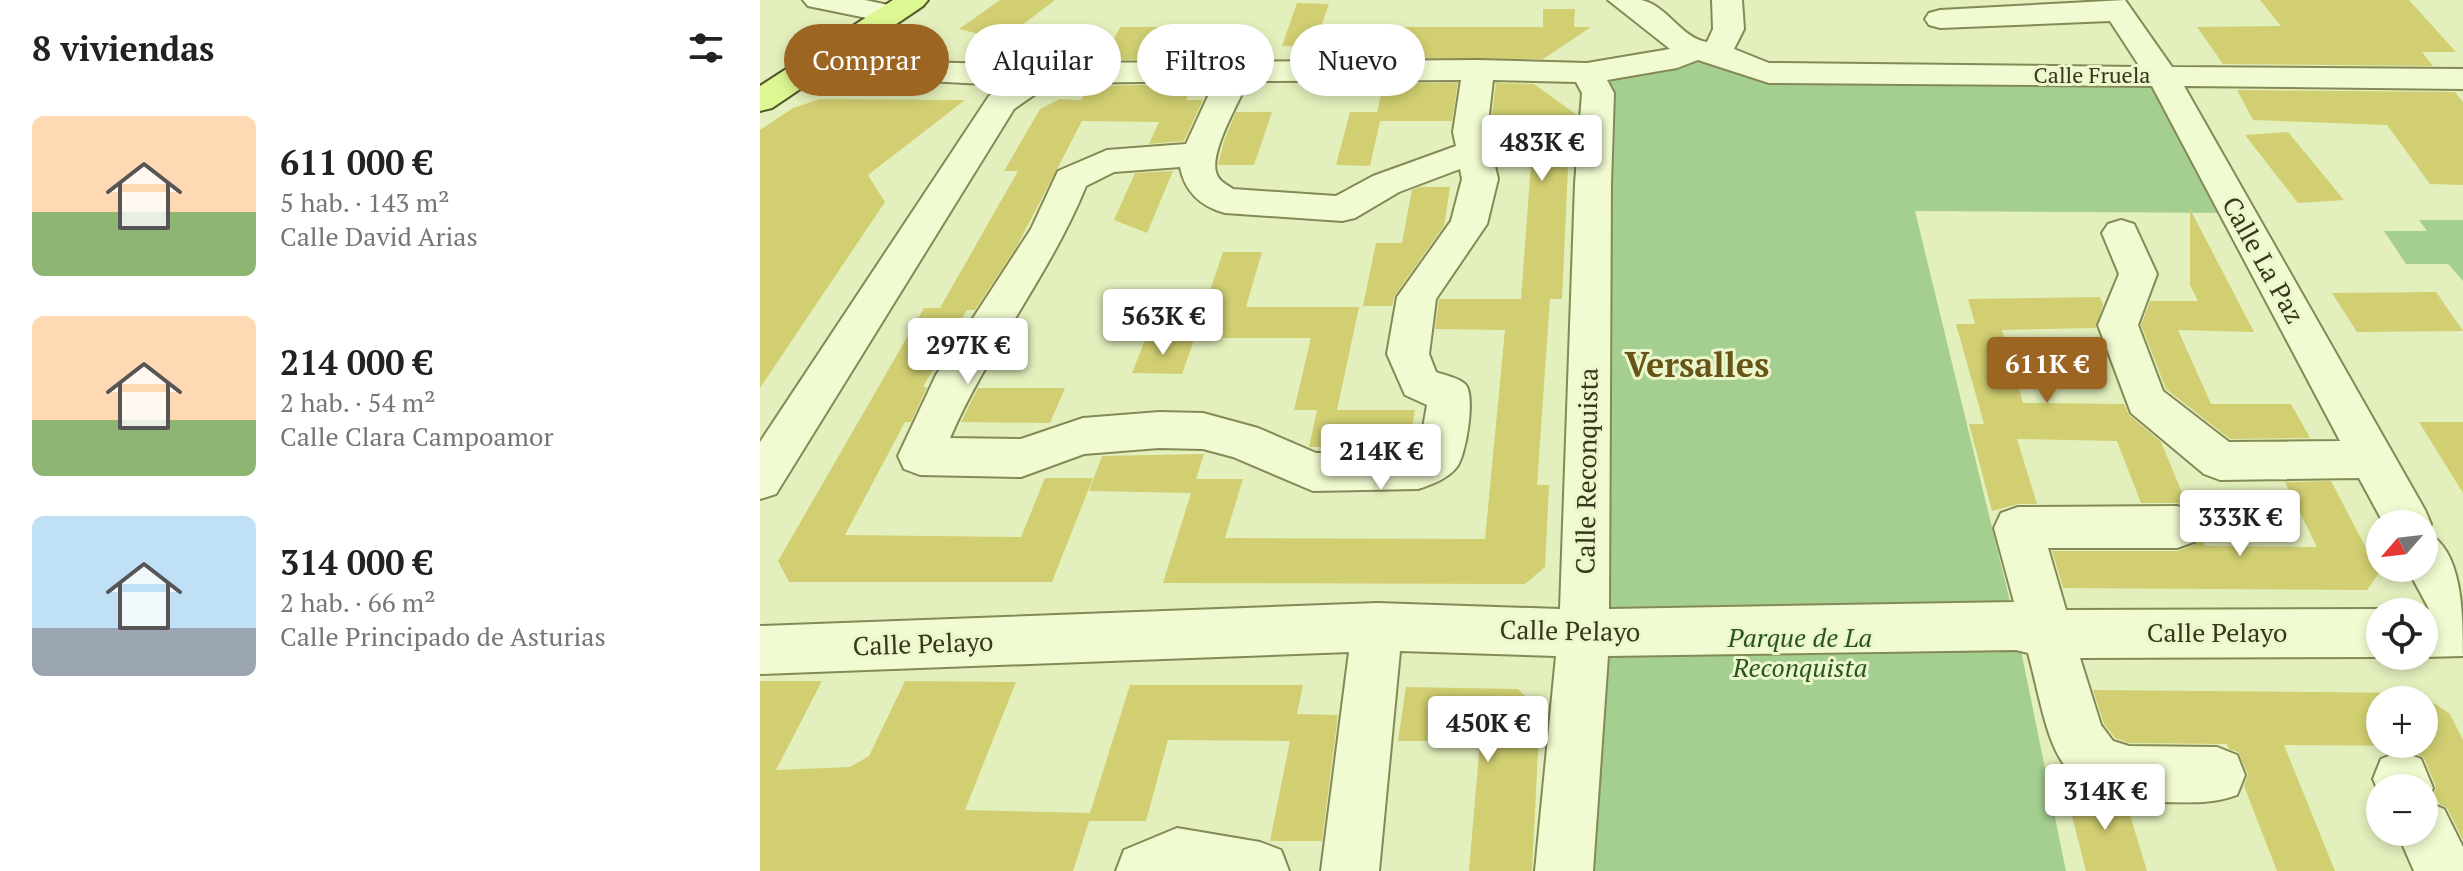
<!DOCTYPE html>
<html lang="es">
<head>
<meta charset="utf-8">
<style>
	body { margin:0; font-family:"PT Serif",serif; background:#f2f2f2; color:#222; height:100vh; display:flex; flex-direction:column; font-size:30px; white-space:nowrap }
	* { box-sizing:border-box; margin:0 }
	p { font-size:26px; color:#767676 }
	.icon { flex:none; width:44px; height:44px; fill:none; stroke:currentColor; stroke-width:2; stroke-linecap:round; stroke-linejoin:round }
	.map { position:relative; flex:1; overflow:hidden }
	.panel { display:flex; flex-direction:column; background:#fff; width:760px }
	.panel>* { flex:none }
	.guide { position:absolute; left:24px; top:24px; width:760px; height:72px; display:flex; gap:16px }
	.needle { width:52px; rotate:242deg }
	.fabs { position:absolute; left:1606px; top:510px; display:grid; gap:16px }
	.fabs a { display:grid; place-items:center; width:72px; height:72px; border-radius:50%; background:#fff; box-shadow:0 4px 12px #0003; font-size:40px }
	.price { position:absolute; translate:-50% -68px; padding:0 18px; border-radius:8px; background:#fff; color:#222; font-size:26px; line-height:52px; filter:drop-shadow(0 2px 4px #0008) }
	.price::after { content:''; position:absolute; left:50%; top:48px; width:24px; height:18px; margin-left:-12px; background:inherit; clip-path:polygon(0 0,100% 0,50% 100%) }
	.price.selected { background:#9c6522; color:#fff }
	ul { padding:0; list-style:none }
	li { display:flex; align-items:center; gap:24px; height:200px; padding:0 32px }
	li span { display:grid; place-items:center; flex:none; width:224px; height:160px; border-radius:12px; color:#555 }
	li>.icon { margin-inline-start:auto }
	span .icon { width:96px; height:96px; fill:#fffc; stroke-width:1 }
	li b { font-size:34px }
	h2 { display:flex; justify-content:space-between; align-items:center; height:96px; padding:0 32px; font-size:34px }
	.chip { padding:0 28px; border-radius:36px; background:#fff; box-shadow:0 4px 12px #0003; font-size:28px; line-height:72px }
	.chip.selected { background:#9c6522; color:#fff }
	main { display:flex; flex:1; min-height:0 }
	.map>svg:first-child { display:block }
	.green { fill:#a5cf91 }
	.building { fill:#d1cf71; fill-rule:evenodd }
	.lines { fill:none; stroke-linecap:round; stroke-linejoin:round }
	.minor-casing { stroke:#848955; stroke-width:4 }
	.major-casing { stroke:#55562a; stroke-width:4 }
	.minor { fill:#f0fbd1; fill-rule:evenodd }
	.major { fill:#ddf792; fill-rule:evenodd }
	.labels { text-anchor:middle; stroke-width:6; stroke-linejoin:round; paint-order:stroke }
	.far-street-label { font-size:22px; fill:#36371b; stroke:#ecf7cd }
	.street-label { font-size:26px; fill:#36371b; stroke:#ecf7cd }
	.park-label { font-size:26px; font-style:italic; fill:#2a5520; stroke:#ecf7cd }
	.district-label { font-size:34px; font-weight:bold; fill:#675518; stroke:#ecf7cd }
</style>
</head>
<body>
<main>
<section class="panel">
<h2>8 viviendas<svg class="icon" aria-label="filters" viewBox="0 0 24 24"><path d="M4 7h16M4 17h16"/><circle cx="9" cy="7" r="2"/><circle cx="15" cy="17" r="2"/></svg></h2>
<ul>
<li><span style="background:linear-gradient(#ffd9b3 60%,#8fb573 0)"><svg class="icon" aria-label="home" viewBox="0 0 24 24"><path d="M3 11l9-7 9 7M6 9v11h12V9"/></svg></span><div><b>611 000 €</b><p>5 hab. · 143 m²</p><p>Calle David Arias</p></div></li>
<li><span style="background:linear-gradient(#ffd9b3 65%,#8fb573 0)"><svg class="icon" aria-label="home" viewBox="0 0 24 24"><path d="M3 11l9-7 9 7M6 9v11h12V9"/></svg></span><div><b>214 000 €</b><p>2 hab. · 54 m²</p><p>Calle Clara Campoamor</p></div></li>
<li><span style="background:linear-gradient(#bfe0f5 70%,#9aa5b1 0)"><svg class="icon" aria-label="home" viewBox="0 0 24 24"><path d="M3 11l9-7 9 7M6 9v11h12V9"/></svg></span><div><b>314 000 €</b><p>2 hab. · 66 m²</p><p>Calle Principado de Asturias</p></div></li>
</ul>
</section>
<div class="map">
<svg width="1703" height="871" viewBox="0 0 1703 871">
	<rect width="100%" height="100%" fill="#e3f0bd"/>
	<!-- green -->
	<g class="green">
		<path d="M 917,59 L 997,72 L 1402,75 L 1477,213 L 1155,211 L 1256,626 L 1306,871 L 804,871 L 827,73 Z"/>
		<path d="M 1659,220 L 1703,220 L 1703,281 L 1688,264 L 1646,264 L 1624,231 L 1667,231 Z"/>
	</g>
	<!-- building -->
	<g class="building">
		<path d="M 240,0 L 295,0 L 242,40 L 199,29 Z"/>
		<path d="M 1500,0 L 1649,0 L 1696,52 L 1662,52 L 1673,66 L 1463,64 L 1437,27 L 1521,26 Z"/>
		<path d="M 537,3 L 569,4 L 554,47 L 522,46 Z"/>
		<path d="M 783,9 L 815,9 L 814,27 L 831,27 L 783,59 L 630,58 L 637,27 L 783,27 Z"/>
		<path d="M 360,27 L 460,27 L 445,59 L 343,60 Z"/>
		<path d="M 624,83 L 698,83 L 692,121 L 620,121 L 610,166 L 576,165 L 590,112 L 617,112 Z"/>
		<path d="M 736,83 L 774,84 L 817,115 L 817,124 L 810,124 L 802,299 L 761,299 L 774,123 L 731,122 Z"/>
		<path d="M 434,84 L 426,100 L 443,100 L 424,141 L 389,144 L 399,122 L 322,121 L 257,246 L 215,310 L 207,310 L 163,387 L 167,387 L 151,422 L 145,422 L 85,535 L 261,537 L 285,478 L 333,478 L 292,582 L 29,582 L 18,561 L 164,308 L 180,308 L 258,171 L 244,171 L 280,109 L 300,99 L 321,100 L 329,86 Z"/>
		<path d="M 1477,90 L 1695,92 L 1703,102 L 1703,185 L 1670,184 L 1627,125 L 1493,120 Z"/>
		<path d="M 60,99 L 205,100 L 108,175 L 125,202 L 0,388 L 0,130 L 33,108 Z"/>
		<path d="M 476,112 L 512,112 L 494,165 L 458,165 L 464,141 Z"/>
		<path d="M 1528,132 L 1584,200 L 1538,203 L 1485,135 Z"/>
		<path d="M 413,171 L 387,233 L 354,220 L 375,173 Z"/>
		<path d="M 660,187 L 690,187 L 684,226 L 635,295 L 632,306 L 603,306 L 616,243 L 642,243 L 652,190 Z"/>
		<path d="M 1430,209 L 1494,332 L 1418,330 L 1451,404 L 1531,404 L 1550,438 L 1470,439 L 1406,389 L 1381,325 L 1390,301 L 1438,301 L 1430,285 Z"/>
		<path d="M 463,252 L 502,252 L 486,307 L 599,307 L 577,410 L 534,410 L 551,338 L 434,338 Z"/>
		<path d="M 1676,292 L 1703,331 L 1597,332 L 1572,293 Z"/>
		<path d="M 1340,297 L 1343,305 L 1336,328 L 1242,330 L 1263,403 L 1364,404 L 1369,415 L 1401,442 L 1428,507 L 1417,503 L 1381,503 L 1357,441 L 1257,439 L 1277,504 L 1258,504 L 1232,511 L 1209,424 L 1224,424 L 1196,324 L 1215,324 L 1208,299 Z"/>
		<path d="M 679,299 L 790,299 L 777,485 L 789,485 L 785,567 L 765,584 L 403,583 L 431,493 L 329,491 L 342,456 L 444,454 L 436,479 L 483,479 L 465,538 L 725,539 L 745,330 L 675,329 Z"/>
		<path d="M 385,340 L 434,340 L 422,374 L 372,373 Z"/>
		<path d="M 218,388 L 305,388 L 290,423 L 201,422 Z"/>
		<path d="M 557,410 L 655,410 L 649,447 L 549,447 Z"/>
		<path d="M 1659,422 L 1703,422 L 1703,493 Z"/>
		<path d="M 1571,481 L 1619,573 L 1607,590 L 1303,588 L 1292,551 L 1417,551 L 1435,545 L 1440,535 L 1445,546 L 1557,547 L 1525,482 Z"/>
		<path d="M 0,681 L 62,681 L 16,770 L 90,767 L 109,756 L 145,681 L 256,682 L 205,810 L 330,813 L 370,685 L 543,685 L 537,714 L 578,715 L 562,841 L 510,841 L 530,741 L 408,740 L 386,821 L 329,821 L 313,871 L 0,871 Z"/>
		<path d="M 646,687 L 758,689 L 780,712 L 772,871 L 709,871 L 720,741 L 638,741 Z"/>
		<path d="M 1333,690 L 1659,693 L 1690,714 L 1703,740 L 1703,840 L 1687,808 L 1680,804 L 1674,793 L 1676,787 L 1664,758 L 1655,753 L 1652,746 L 1524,745 L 1575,871 L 1517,871 L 1484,786 L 1488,774 L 1478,752 L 1469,749 L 1467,744 L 1369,743 L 1355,738 L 1344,724 ZM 1620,700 L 1664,700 L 1664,744 L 1620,744 Z"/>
		<path d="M 1305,789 L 1327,789 L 1366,802 L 1387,871 L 1326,871 Z"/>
	</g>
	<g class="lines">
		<!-- minor casing -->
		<g class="minor-casing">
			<g id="minor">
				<path d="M 43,0 L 105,0 L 142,8 L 146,14 L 142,20 L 131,23 L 48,6 Z"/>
				<path d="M 848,0 C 858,0 871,0 881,0 C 907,5 922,39 947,42 L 953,29 L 952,0 L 982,0 L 984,29 L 974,49 L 1009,63 L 1380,67 L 1350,21 L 1180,28 L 1169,25 L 1165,19 L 1169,13 L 1180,10 L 1365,0 L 1412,67 L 1703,69 L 1703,89 L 1424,86 L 1665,510 L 1671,524 L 1667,533 C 1703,550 1703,616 1703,656 L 1664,657 L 1662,656 L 1664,612 L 1657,612 L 1669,609 L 1647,568 L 1664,568 L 1664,524 L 1624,524 L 1599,478 L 1460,480 L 1444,474 L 1371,413 L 1338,325 L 1359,274 L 1342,233 L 1348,224 L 1361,220 L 1374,224 L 1397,274 L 1378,325 L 1403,391 L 1469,442 L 1580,441 L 1392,86 L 1009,83 L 938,60 L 917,68 L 847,80 L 854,93 L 851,184 L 849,609 L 1254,602 L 1234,528 L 1241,513 L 1258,507 L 1417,506 L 1434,512 L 1441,527 L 1434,542 L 1417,548 L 1288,548 L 1306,610 L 1620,609 L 1627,612 L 1620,612 L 1620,657 L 1320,658 L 1341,725 L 1353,741 L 1369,746 L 1457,747 L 1477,755 L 1485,775 L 1477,795 C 1451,805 1425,802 1397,802 C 1289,801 1291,739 1268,653 L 1256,650 L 848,656 L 833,871 L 775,871 L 796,656 L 640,651 L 619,871 L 561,871 L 589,652 L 0,674 L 0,626 L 617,603 L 800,609 L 815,184 L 822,93 L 816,82 L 733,80 L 727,132 L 738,179 L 727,224 L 676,299 L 669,354 L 676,372 C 684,375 699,378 705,384 C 716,394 706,458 696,468 C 687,479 671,485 658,489 L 553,491 L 473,457 L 443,449 L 399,448 L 324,454 L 261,477 L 160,475 L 144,469 L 138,456 L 176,375 L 271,229 L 298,171 L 347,150 L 426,144 L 455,81 L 305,83 L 274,95 L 254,109 L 16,494 L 0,499 L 0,442 L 229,96 L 244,85 L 89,77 L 84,70 L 95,55 L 78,48 L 74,41 L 78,34 C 94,30 119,37 129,51 L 122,61 L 236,64 L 277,70 L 304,63 L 718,60 L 827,63 L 910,49 ZM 701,80 L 693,132 L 696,146 L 613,176 L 576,196 L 473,189 C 466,184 458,181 456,172 C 450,151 479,102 488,81 ZM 420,167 C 425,192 440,206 465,213 L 582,221 L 595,218 L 639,192 L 700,169 L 702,179 L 691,221 L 637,297 L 627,354 L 645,395 L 667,405 L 660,445 L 651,451 L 556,453 L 498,428 L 443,413 L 399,412 L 323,418 L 261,439 L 190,438 C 228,350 290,275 326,186 L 354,172 Z"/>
				<path d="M 1641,751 L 1661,759 L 1673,788 L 1667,802 L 1684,809 L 1703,847 L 1703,871 L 1654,871 L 1637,832 L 1664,832 L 1664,788 L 1620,788 L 1620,795 L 1613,779 L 1621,759 Z"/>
				<path d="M 417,828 L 500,842 L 521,850 L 529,871 L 356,871 L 364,850 Z"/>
			</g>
		</g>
		<!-- major casing -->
		<g class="major-casing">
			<path id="major" d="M 133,0 L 168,0 L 163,6 L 12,108 L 0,111 L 0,86 Z"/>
		</g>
		<!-- minor -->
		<use href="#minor" class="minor"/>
		<!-- major -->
		<use href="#major" class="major"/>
	</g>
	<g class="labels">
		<!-- far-street labels -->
		<g class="far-street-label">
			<text x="1332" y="83">Calle Fruela</text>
		</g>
		<!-- street labels -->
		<g class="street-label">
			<text transform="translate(1503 260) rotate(61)" y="9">Calle La Paz</text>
			<text transform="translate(827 471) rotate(-89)" y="9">Calle Reconquista</text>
			<text transform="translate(810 631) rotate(1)" y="9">Calle Pelayo</text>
			<text x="1457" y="642">Calle Pelayo</text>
			<text transform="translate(163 644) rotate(-2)" y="9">Calle Pelayo</text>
		</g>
		<!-- park labels -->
		<g class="park-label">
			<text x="1040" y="647">Parque de La<tspan x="1040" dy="30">Reconquista</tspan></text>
		</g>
		<!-- district labels -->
		<g class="district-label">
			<text x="937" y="377">Versalles</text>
		</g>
	</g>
</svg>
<div class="fabs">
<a><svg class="needle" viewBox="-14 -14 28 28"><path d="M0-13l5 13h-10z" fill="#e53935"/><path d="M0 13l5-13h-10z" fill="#767676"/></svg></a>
<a><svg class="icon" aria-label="locate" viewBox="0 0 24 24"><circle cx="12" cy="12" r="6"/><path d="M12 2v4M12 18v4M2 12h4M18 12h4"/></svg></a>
<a>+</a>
<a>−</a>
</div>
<b class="price" style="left:782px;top:183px">483K €</b>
<b class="price" style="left:403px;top:357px">563K €</b>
<b class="price" style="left:208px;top:386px">297K €</b>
<b class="price selected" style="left:1287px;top:405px">611K €</b>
<b class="price" style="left:621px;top:492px">214K €</b>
<b class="price" style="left:1480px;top:558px">333K €</b>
<b class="price" style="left:728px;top:764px">450K €</b>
<b class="price" style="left:1345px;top:832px">314K €</b>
<div class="guide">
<a class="chip selected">Comprar</a>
<a class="chip">Alquilar</a>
<a class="chip">Filtros</a>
<a class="chip">Nuevo</a>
</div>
</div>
</main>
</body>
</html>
